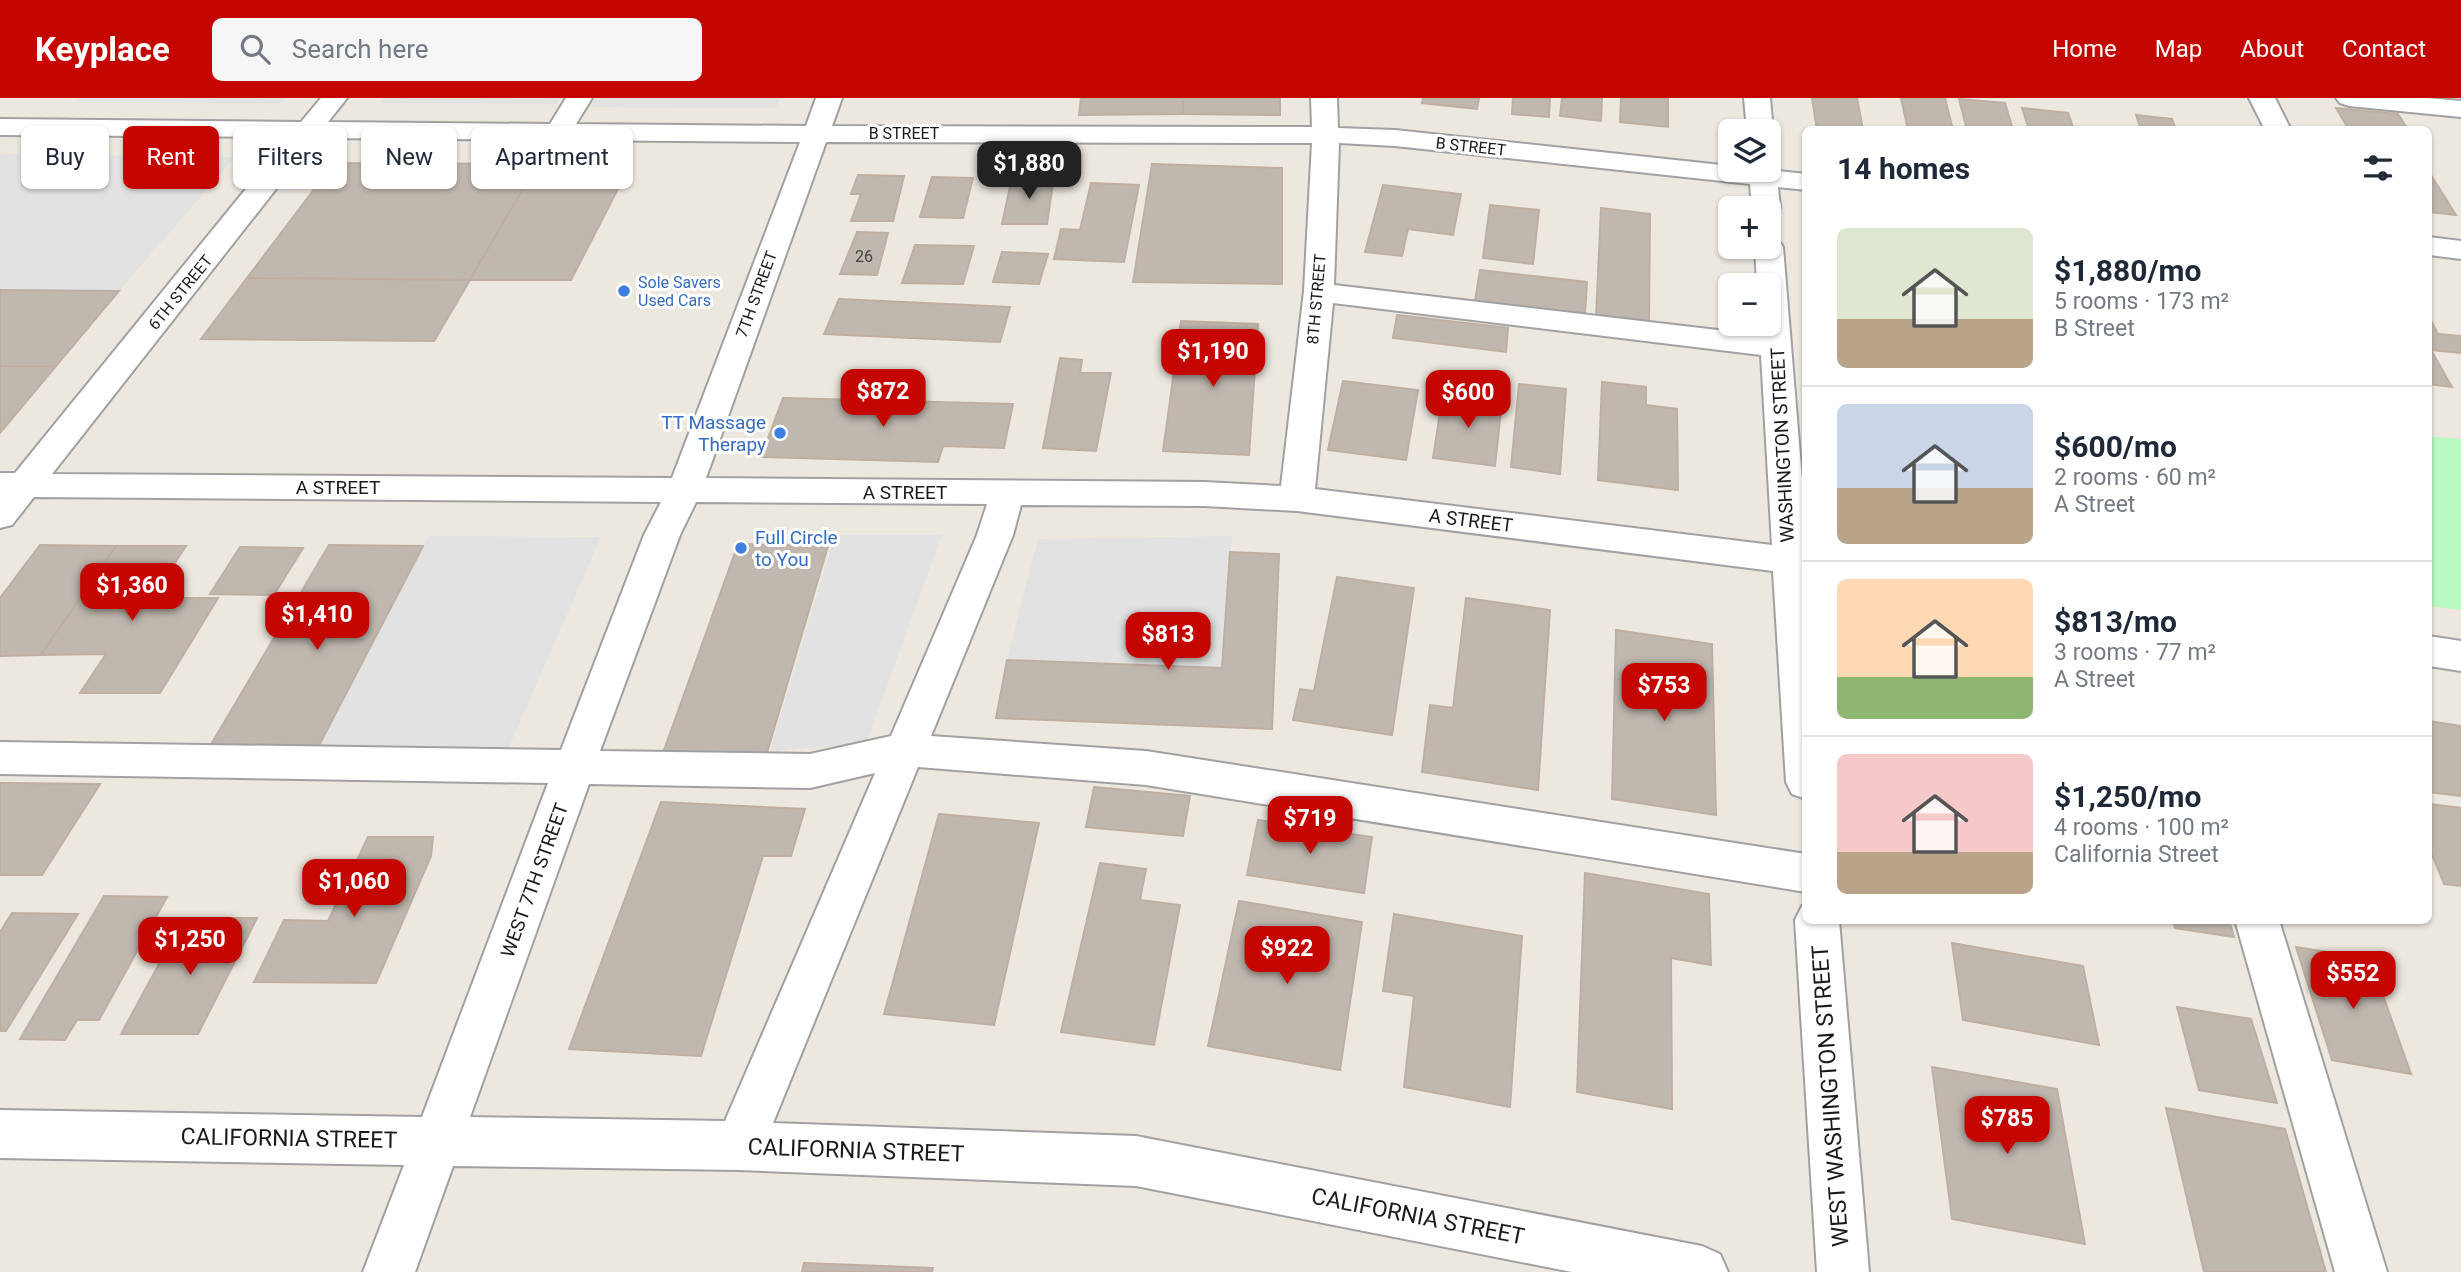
<!DOCTYPE html>
<html lang="en">
<head>
<meta charset="utf-8">
<style>
	body { margin:0; font-family:Roboto,sans-serif; background:#f6f6f7; color:#1f2937; height:100vh; display:flex; flex-direction:column; font-size:26px; white-space:nowrap }
	* { box-sizing:border-box; margin:0 }
	p { font-size:23px; color:#747a83 }
	.icon { flex:none; width:38px; height:38px; fill:none; stroke:currentColor; stroke-width:2; stroke-linecap:round; stroke-linejoin:round }
	.map { position:relative; flex:1; overflow:hidden }
	.side { position:absolute; left:1802px; top:28px; width:630px; height:798px; display:flex; flex-direction:column; background:#fff; border-radius:10px; box-shadow:0 2px 5px #0004 }
	.side>* { flex:none }
	.guide { position:absolute; left:21px; top:28px; width:665px; height:63px; display:flex; gap:14px }
	.tools { position:absolute; left:1718px; top:21px; display:grid; gap:14px }
	.tools a { display:grid; place-items:center; width:63px; height:63px; border-radius:10px; background:#fff; box-shadow:0 2px 5px #0004; font-size:35px }
	.price { position:absolute; translate:-50% -60px; padding:0 16px; border-radius:14px; background:#c50600; color:#fff; font-size:23px; line-height:46px; filter:drop-shadow(0 2px 4px #0008) }
	.price::after { content:''; position:absolute; left:50%; top:42px; width:21px; height:16px; margin-left:-10px; background:inherit; clip-path:polygon(0 0,100% 0,50% 100%) }
	.price.selected { background:#222; color:#fff }
	ul { padding:0; list-style:none }
	li { display:flex; align-items:center; gap:21px; height:175px; padding:0 35px }
	li+li { border-top:2px solid #e0e1e3 }
	li span { display:grid; place-items:center; flex:none; width:196px; height:140px; border-radius:10px; color:#555 }
	li>.icon { margin-inline-start:auto }
	span .icon { width:84px; height:84px; fill:#fffc; stroke-width:1 }
	li b { font-size:30px }
	h2 { display:flex; justify-content:space-between; align-items:center; height:84px; padding:0 35px; font-size:30px }
	.tag { padding:0 24px; border-radius:10px; background:#fff; box-shadow:0 2px 5px #0004; font-size:24px; line-height:63px }
	.tag.selected { background:#c50600; color:#fff }
	header { display:flex; align-items:center; gap:42px; box-sizing:border-box; height:98px; padding:0 35px; background:#c50600; color:#fff }
	header strong { font-size:33px }
	nav { display:flex; gap:38px; margin-inline-start:auto; font-size:24px }
	.search { width:490px; height:63px; background:#f6f6f7; display:flex; align-items:center; gap:18px; box-sizing:border-box; padding:0 24px; border-radius:10px; color:#747a83; font-size:26px }
	.map>svg:first-child { display:block }
	.park { fill:#baf9c1 }
	.parking { fill:#e2e2e2 }
	.building { fill:#c0b8af; stroke:#beafa2; stroke-width:2 }
	.lines { fill:none; stroke-linecap:round; stroke-linejoin:round }
	.minor-casing { stroke:#a1a1a1; stroke-width:4 }
	.minor { fill:#fff; fill-rule:evenodd }
	.shop-dot { fill:#3f7fe0; stroke:#fff; stroke-width:2.5 }
	.labels { text-anchor:middle; stroke-width:6; stroke-linejoin:round; paint-order:stroke }
	.far-street-label { font-size:16px; fill:#1a1a1a; stroke:#fff }
	.number-label { font-size:16px; fill:#44423f }
	.far-shop-label { font-size:16px; fill:#366cbe; stroke:#fff; text-anchor:start }
	.shop-label { font-size:19px; fill:#366cbe; stroke:#fff; text-anchor:end }
	.street-label { font-size:19px; fill:#1a1a1a; stroke:#fff }
	.near-street-label { font-size:23px; fill:#1a1a1a; stroke:#fff }
</style>
</head>
<body>
<header>
<strong>Keyplace</strong>
<div class="search"><svg class="icon" aria-label="search" viewBox="0 0 24 24"><circle cx="10" cy="10" r="6"/><path d="M15 15l6 6"/></svg>Search here</div>
<nav><a>Home</a><a>Map</a><a>About</a><a>Contact</a></nav>
</header>
<div class="map">
<svg width="2461" height="1174" viewBox="0 0 2461 1174">
	<rect width="100%" height="100%" fill="#ece8df"/>
	<!-- park -->
	<path class="park" d="M 2429,338 L 2461,341 L 2461,512 L 2429,508 Z"/>
	<!-- parking -->
	<g class="parking">
		<path d="M 81,0 L 285,0 L 280,5 L 76,4 Z"/>
		<path d="M 384,0 L 561,0 L 557,6 L 380,5 Z"/>
		<path d="M 596,0 L 780,0 L 776,10 L 590,9 Z"/>
		<path d="M 0,56 L 235,59 L 119,193 L 0,192 Z"/>
		<path d="M 835,437 L 942,437 L 866,646 L 770,653 Z"/>
		<path d="M 429,438 L 601,439 L 504,660 L 314,657 Z"/>
		<path d="M 1232,438 L 1222,570 L 1007,562 L 1038,441 Z"/>
	</g>
	<!-- building -->
	<g class="building">
		<path d="M 1081,0 L 1183,0 L 1183,16 L 1079,17 Z"/>
		<path d="M 1183,0 L 1280,0 L 1280,17 L 1183,16 Z"/>
		<path d="M 1423,0 L 1479,0 L 1477,11 L 1422,5 Z"/>
		<path d="M 1513,0 L 1550,0 L 1549,19 L 1512,16 Z"/>
		<path d="M 1562,0 L 1602,0 L 1601,23 L 1560,18 Z"/>
		<path d="M 1621,0 L 1668,0 L 1668,29 L 1620,24 Z"/>
		<path d="M 1812,0 L 1857,0 L 1863,32 L 1817,32 Z"/>
		<path d="M 1901,0 L 1945,0 L 1953,32 L 1908,32 Z"/>
		<path d="M 1959,1 L 2005,5 L 2013,32 L 1967,32 Z"/>
		<path d="M 2022,10 L 2068,15 L 2074,32 L 2029,32 Z"/>
		<path d="M 2336,10 L 2398,16 L 2408,32 L 2349,32 Z"/>
		<path d="M 2136,17 L 2172,21 L 2176,32 L 2141,32 Z"/>
		<path d="M 334,65 L 538,66 L 470,182 L 247,180 Z"/>
		<path d="M 1152,66 L 1282,70 L 1282,186 L 1133,184 Z"/>
		<path d="M 2429,74 L 2456,117 L 2429,114 Z"/>
		<path d="M 858,77 L 904,78 L 893,123 L 851,123 L 861,96 L 851,96 Z"/>
		<path d="M 932,79 L 973,80 L 963,120 L 920,119 Z"/>
		<path d="M 1012,79 L 1054,79 L 1047,126 L 1002,126 Z"/>
		<path d="M 1091,85 L 1139,87 L 1124,164 L 1054,161 L 1061,131 L 1080,132 Z"/>
		<path d="M 1383,87 L 1461,96 L 1453,137 L 1408,131 L 1402,158 L 1365,154 Z"/>
		<path d="M 524,89 L 619,89 L 571,182 L 470,182 Z"/>
		<path d="M 1490,107 L 1539,112 L 1533,166 L 1483,160 Z"/>
		<path d="M 1601,110 L 1650,116 L 1649,225 L 1596,219 Z"/>
		<path d="M 857,134 L 888,135 L 877,177 L 840,176 Z"/>
		<path d="M 915,147 L 974,148 L 963,186 L 902,185 Z"/>
		<path d="M 1002,154 L 1048,156 L 1039,186 L 993,184 Z"/>
		<path d="M 1480,172 L 1587,184 L 1585,216 L 1475,203 Z"/>
		<path d="M 247,180 L 470,182 L 434,243 L 201,241 Z"/>
		<path d="M 0,192 L 119,193 L 56,268 L 0,268 Z"/>
		<path d="M 839,201 L 1010,209 L 1000,244 L 824,236 Z"/>
		<path d="M 1397,217 L 1508,230 L 1506,254 L 1393,240 Z"/>
		<path d="M 2429,219 L 2438,236 L 2461,238 L 2461,255 L 2431,252 L 2452,289 L 2429,286 Z"/>
		<path d="M 1181,223 L 1258,226 L 1249,357 L 1163,353 Z"/>
		<path d="M 1060,260 L 1082,262 L 1080,275 L 1111,275 L 1096,353 L 1043,350 Z"/>
		<path d="M 0,268 L 56,268 L 0,335 Z"/>
		<path d="M 1343,283 L 1418,292 L 1406,362 L 1328,352 Z"/>
		<path d="M 1602,284 L 1646,289 L 1646,307 L 1677,311 L 1678,392 L 1598,382 Z"/>
		<path d="M 1519,286 L 1566,291 L 1560,376 L 1511,369 Z"/>
		<path d="M 1443,295 L 1502,303 L 1495,368 L 1433,360 Z"/>
		<path d="M 783,300 L 1013,306 L 1004,350 L 943,348 L 938,364 L 761,359 Z"/>
		<path d="M 738,446 L 828,448 L 766,658 L 663,655 Z"/>
		<path d="M 40,447 L 116,448 L 41,557 L 0,558 L 0,500 Z"/>
		<path d="M 329,447 L 423,448 L 314,657 L 206,655 Z"/>
		<path d="M 116,448 L 186,448 L 152,500 L 218,500 L 160,595 L 80,595 L 106,556 L 41,557 Z"/>
		<path d="M 240,449 L 303,450 L 274,497 L 210,496 Z"/>
		<path d="M 1230,454 L 1279,456 L 1272,631 L 996,620 L 1007,562 L 1222,570 Z"/>
		<path d="M 1337,479 L 1414,490 L 1392,637 L 1293,622 L 1300,591 L 1314,593 Z"/>
		<path d="M 1466,500 L 1550,512 L 1538,692 L 1422,674 L 1430,607 L 1453,610 Z"/>
		<path d="M 1616,532 L 1712,546 L 1716,717 L 1612,701 Z"/>
		<path d="M 2429,623 L 2461,628 L 2461,698 L 2429,694 Z"/>
		<path d="M 0,685 L 100,686 L 42,777 L 0,777 Z"/>
		<path d="M 1094,689 L 1190,698 L 1183,738 L 1086,729 Z"/>
		<path d="M 661,704 L 805,711 L 791,758 L 763,758 L 701,958 L 569,951 Z"/>
		<path d="M 2429,706 L 2461,710 L 2461,788 L 2444,786 L 2429,749 Z"/>
		<path d="M 939,716 L 1039,725 L 994,927 L 884,916 Z"/>
		<path d="M 1258,722 L 1372,739 L 1364,795 L 1247,777 Z"/>
		<path d="M 368,739 L 433,739 L 431,758 L 376,885 L 254,884 L 284,822 L 328,823 Z"/>
		<path d="M 1100,765 L 1146,771 L 1140,802 L 1180,807 L 1154,947 L 1061,934 Z"/>
		<path d="M 1585,775 L 1709,796 L 1711,867 L 1671,860 L 1672,1011 L 1577,994 Z"/>
		<path d="M 104,798 L 167,799 L 99,922 L 77,922 L 65,942 L 20,941 Z"/>
		<path d="M 1239,803 L 1362,824 L 1340,972 L 1208,948 Z"/>
		<path d="M 12,815 L 78,816 L 6,933 L 0,933 L 0,834 Z"/>
		<path d="M 1394,816 L 1522,838 L 1510,1009 L 1404,989 L 1414,898 L 1383,893 Z"/>
		<path d="M 184,820 L 257,820 L 198,936 L 121,936 Z"/>
		<path d="M 2173,822 L 2229,822 L 2234,839 L 2175,830 Z"/>
		<path d="M 1952,845 L 2083,868 L 2099,947 L 1963,922 Z"/>
		<path d="M 2296,849 L 2370,861 L 2411,976 L 2332,962 Z"/>
		<path d="M 2177,909 L 2251,921 L 2277,1005 L 2199,992 Z"/>
		<path d="M 1932,969 L 2057,991 L 2085,1146 L 1952,1121 Z"/>
		<path d="M 2166,1010 L 2285,1031 L 2326,1174 L 2204,1174 Z"/>
		<path d="M 804,1165 L 933,1170 L 932,1174 L 802,1174 Z"/>
	</g>
	<g class="lines">
		<!-- minor casing -->
		<g class="minor-casing">
			<g id="minor">
				<path d="M 321,0 L 347,0 L 328,24 L 550,26 L 566,0 L 592,0 L 576,26 L 806,28 L 816,0 L 842,0 L 832,28 L 1312,29 L 1311,0 L 1337,0 L 1338,30 L 1395,32 L 1731,68 L 1731,72 L 1769,72 L 1769,65 L 1777,73 L 1806,76 L 1806,92 L 1778,89 L 1780,110 L 1776,116 L 1769,118 L 1769,110 L 1752,110 L 1750,86 L 1395,48 L 1339,45 L 1334,187 L 1760,237 L 1759,226 L 1769,226 L 1769,187 L 1757,187 L 1755,149 L 1769,149 L 1769,140 L 1779,143 L 1783,149 L 1806,431 L 1806,701 L 1792,696 L 1786,684 L 1773,473 L 1297,413 L 1204,408 L 1021,407 L 1013,437 L 931,638 L 1146,653 L 1806,756 L 1806,794 L 1146,687 L 918,669 L 773,1025 L 1136,1038 L 1702,1148 L 1720,1156 L 1728,1174 L 1572,1174 L 1136,1088 L 739,1072 L 453,1068 L 415,1174 L 363,1174 L 404,1067 L 0,1060 L 0,1012 L 422,1019 L 548,685 L 0,676 L 0,644 L 561,652 L 644,437 L 661,404 L 34,399 L 12,427 L 0,430 L 0,375 L 15,375 L 288,39 L 0,37 L 0,21 L 301,24 ZM 316,40 L 800,44 L 672,380 L 52,376 ZM 826,44 L 1312,45 L 1304,193 L 1281,388 L 1204,384 L 706,380 ZM 1333,205 L 1761,257 L 1772,447 L 1315,391 ZM 696,404 L 987,406 L 977,437 L 891,638 L 810,656 L 600,653 L 680,437 ZM 875,675 L 725,1023 L 470,1019 L 589,686 L 810,690 Z"/>
				<path d="M 1744,0 L 1770,0 L 1773,33 L 1769,39 L 1769,33 L 1747,33 Z"/>
				<path d="M 2249,0 L 2275,0 L 2291,32 L 2265,32 Z"/>
				<path d="M 2336,0 L 2427,0 L 2461,3 L 2461,19 L 2349,8 L 2340,5 Z"/>
				<path d="M 2429,139 L 2461,143 L 2461,161 L 2429,157 Z"/>
				<path d="M 2429,538 L 2461,543 L 2461,573 L 2429,568 Z"/>
				<path d="M 1806,807 L 1806,822 L 1839,822 L 1869,1174 L 1817,1174 L 1795,822 L 1802,808 Z"/>
				<path d="M 2235,822 L 2279,822 L 2387,1174 L 2335,1174 Z"/>
			</g>
		</g>
		<!-- minor -->
		<use href="#minor" class="minor"/>
	</g>
	<!-- markers -->
	<g class="shop-dot">
		<circle cx="624" cy="193" r="7"/>
		<circle cx="780" cy="335" r="7"/>
		<circle cx="741" cy="450" r="7"/>
	</g>
	<g class="labels">
		<!-- far-street labels -->
		<g class="far-street-label">
			<text x="904" y="41">B STREET</text>
			<text transform="translate(1471 48) rotate(6)" y="6">B STREET</text>
			<text transform="translate(180 194) rotate(-51)" y="6">6TH STREET</text>
			<text transform="translate(756 196) rotate(-70)" y="6">7TH STREET</text>
			<text transform="translate(1316 201) rotate(-85)" y="6">8TH STREET</text>
		</g>
		<!-- number labels -->
		<g class="number-label">
			<text x="864" y="164">26</text>
		</g>
		<!-- far-shop labels -->
		<g class="far-shop-label">
			<text x="638" y="190">Sole Savers<tspan x="638" dy="18">Used Cars</tspan></text>
		</g>
		<!-- shop labels -->
		<g class="shop-label">
			<text x="766" y="331">TT Massage<tspan x="766" dy="22">Therapy</tspan></text>
			<text x="755" y="446" text-anchor="start">Full Circle<tspan x="755" dy="22">to You</tspan></text>
		</g>
		<!-- street labels -->
		<g class="street-label">
			<text transform="translate(1782 347) rotate(-93)" y="7">WASHINGTON STREET</text>
			<text x="338" y="396">A STREET</text>
			<text x="905" y="401">A STREET</text>
			<text transform="translate(1471 422) rotate(7)" y="7">A STREET</text>
			<text transform="translate(534 782) rotate(-70)" y="7">WEST 7TH STREET</text>
		</g>
		<!-- near-street labels -->
		<g class="near-street-label">
			<text transform="translate(1830 998) rotate(-94)" y="8">WEST WASHINGTON STREET</text>
			<text transform="translate(289 1040) rotate(1)" y="8">CALIFORNIA STREET</text>
			<text transform="translate(856 1052) rotate(2)" y="8">CALIFORNIA STREET</text>
			<text transform="translate(1418 1118) rotate(11)" y="8">CALIFORNIA STREET</text>
		</g>
	</g>
</svg>
<div class="tools">
<a><svg class="icon" aria-label="layers" viewBox="0 0 24 24"><path d="M12 4l9 5-9 5-9-5zM3 14l9 5 9-5"/></svg></a>
<a>+</a>
<a>−</a>
</div>
<b class="price selected" style="left:1029px;top:103px">$1,880</b>
<b class="price" style="left:1213px;top:291px">$1,190</b>
<b class="price" style="left:883px;top:331px">$872</b>
<b class="price" style="left:1468px;top:332px">$600</b>
<b class="price" style="left:132px;top:525px">$1,360</b>
<b class="price" style="left:317px;top:554px">$1,410</b>
<b class="price" style="left:1168px;top:574px">$813</b>
<b class="price" style="left:1664px;top:625px">$753</b>
<b class="price" style="left:1310px;top:758px">$719</b>
<b class="price" style="left:354px;top:821px">$1,060</b>
<b class="price" style="left:190px;top:879px">$1,250</b>
<b class="price" style="left:1287px;top:888px">$922</b>
<b class="price" style="left:2353px;top:913px">$552</b>
<b class="price" style="left:2007px;top:1058px">$785</b>
<div class="guide">
<a class="tag">Buy</a>
<a class="tag selected">Rent</a>
<a class="tag">Filters</a>
<a class="tag">New</a>
<a class="tag">Apartment</a>
</div>
<section class="side">
<h2>14 homes<svg class="icon" aria-label="filters" viewBox="0 0 24 24"><path d="M4 7h16M4 17h16"/><circle cx="9" cy="7" r="2"/><circle cx="15" cy="17" r="2"/></svg></h2>
<ul>
<li><span style="background:linear-gradient(#dfe7d0 65%,#b9a48a 0)"><svg class="icon" aria-label="home" viewBox="0 0 24 24"><path d="M3 11l9-7 9 7M6 9v11h12V9"/></svg></span><div><b>$1,880/mo</b><p>5 rooms · 173 m²</p><p>B Street</p></div></li>
<li><span style="background:linear-gradient(#c9d6e8 60%,#b9a48a 0)"><svg class="icon" aria-label="home" viewBox="0 0 24 24"><path d="M3 11l9-7 9 7M6 9v11h12V9"/></svg></span><div><b>$600/mo</b><p>2 rooms · 60 m²</p><p>A Street</p></div></li>
<li><span style="background:linear-gradient(#ffd9b3 70%,#8fb573 0)"><svg class="icon" aria-label="home" viewBox="0 0 24 24"><path d="M3 11l9-7 9 7M6 9v11h12V9"/></svg></span><div><b>$813/mo</b><p>3 rooms · 77 m²</p><p>A Street</p></div></li>
<li><span style="background:linear-gradient(#f6c9c9 70%,#b9a48a 0)"><svg class="icon" aria-label="home" viewBox="0 0 24 24"><path d="M3 11l9-7 9 7M6 9v11h12V9"/></svg></span><div><b>$1,250/mo</b><p>4 rooms · 100 m²</p><p>California Street</p></div></li>
</ul>
</section>
</div>
</body>
</html>
